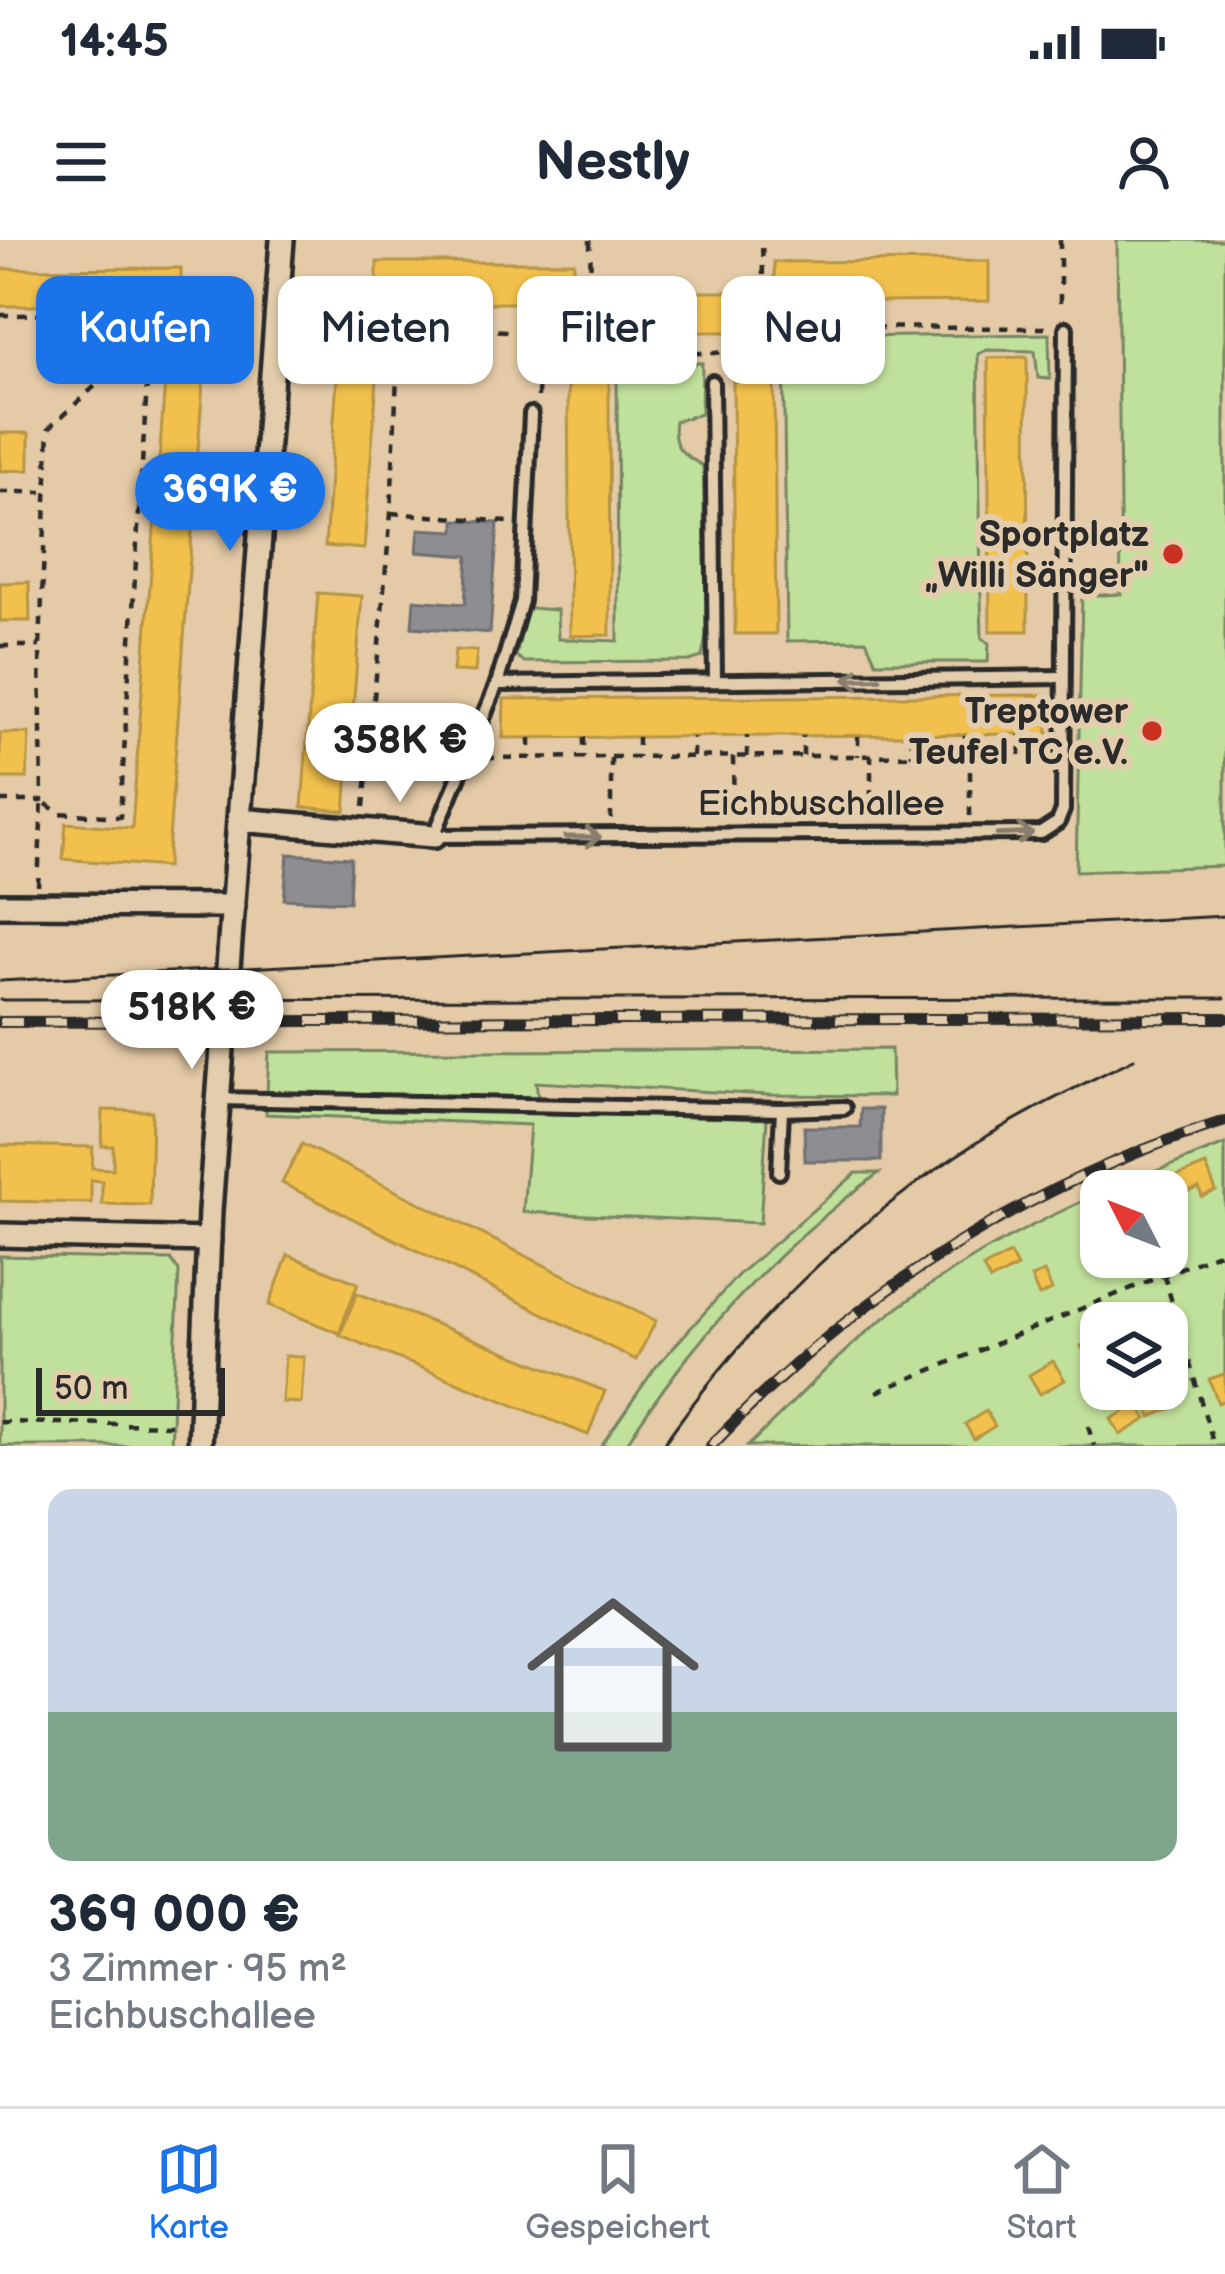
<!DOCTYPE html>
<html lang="de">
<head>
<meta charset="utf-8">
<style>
	body { margin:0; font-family:"Balsamiq Sans",sans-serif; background:#f6f6f7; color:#1f2937; height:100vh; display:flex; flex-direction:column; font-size:45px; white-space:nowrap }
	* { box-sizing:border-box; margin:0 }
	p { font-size:39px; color:#747a83 }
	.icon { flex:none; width:66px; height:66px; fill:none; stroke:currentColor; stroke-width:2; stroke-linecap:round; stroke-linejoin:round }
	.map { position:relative; height:1206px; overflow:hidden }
	.details { display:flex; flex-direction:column; background:#fff; flex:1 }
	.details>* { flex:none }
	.top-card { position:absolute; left:36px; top:36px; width:1155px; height:108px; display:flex; gap:24px }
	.needle { width:78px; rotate:312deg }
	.tools { position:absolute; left:1080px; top:930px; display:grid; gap:24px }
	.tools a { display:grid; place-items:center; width:108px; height:108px; border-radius:24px; background:#fff; box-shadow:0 3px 9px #0004; font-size:60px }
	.scale { position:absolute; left:36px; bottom:30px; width:189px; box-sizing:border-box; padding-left:12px; border:6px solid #2b2b2b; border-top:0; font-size:33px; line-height:42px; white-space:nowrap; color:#2b2b2b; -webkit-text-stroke:9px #e4cdad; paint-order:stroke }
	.price { position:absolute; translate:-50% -102px; padding:0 27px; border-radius:42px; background:#fff; color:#222; font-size:39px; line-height:78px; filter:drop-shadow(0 3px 6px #0008) }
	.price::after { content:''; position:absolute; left:50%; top:72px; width:36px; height:27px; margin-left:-18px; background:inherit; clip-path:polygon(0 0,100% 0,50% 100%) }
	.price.on { background:#1a73e8; color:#fff }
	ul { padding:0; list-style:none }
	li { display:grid; align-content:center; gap:24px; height:636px; padding:0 48px }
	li+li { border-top:3px solid #e0e1e3 }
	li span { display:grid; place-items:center; height:372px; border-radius:24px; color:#555 }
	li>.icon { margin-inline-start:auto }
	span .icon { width:216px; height:216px; fill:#fffc; stroke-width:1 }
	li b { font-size:51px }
	.chip { padding:0 42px; border-radius:24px; background:#fff; box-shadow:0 3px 9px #0004; font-size:42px; line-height:108px }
	.chip.on { background:#1a73e8; color:#fff }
	.status { display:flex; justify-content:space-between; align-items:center; height:84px; padding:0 60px; background:#fff; direction:ltr }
	.status svg { height:33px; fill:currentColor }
	header { display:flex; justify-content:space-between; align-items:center; height:156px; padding:0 48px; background:#fff; font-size:54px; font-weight:600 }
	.tabs { display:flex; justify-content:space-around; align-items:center; height:168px; border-top:3px solid #e0e1e3; background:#fff; font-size:33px; color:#747a83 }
	.tabs a { display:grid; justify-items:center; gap:6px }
	.tabs .on { color:#1a73e8 }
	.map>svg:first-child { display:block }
	.green { fill:#c0e19b; stroke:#768663; stroke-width:3; fill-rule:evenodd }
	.homes { fill:#f2c14e; stroke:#b69444; stroke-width:3 }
	.industry { fill:#8d8d92; stroke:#707073; stroke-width:3 }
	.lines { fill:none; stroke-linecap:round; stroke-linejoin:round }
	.service-casing { stroke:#2b2b2b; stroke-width:20 }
	.minor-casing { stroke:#2b2b2b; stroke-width:30 }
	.path { stroke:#2b2b2b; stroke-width:4.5; stroke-dasharray:9 9; stroke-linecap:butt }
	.service { stroke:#e4cdad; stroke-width:10 }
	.minor { stroke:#e4cdad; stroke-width:21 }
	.tram { stroke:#2b2b2b; stroke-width:3 }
	.rail-casing { stroke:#2b2b2b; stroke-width:12 }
	.rail { stroke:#e4cdad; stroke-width:8; stroke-dasharray:22; stroke-linecap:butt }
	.oneway { stroke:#887c6c }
	.poi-dot { fill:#c8321e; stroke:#e4cdad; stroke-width:4.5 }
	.labels { text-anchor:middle; stroke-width:12; stroke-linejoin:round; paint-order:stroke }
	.poi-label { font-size:36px; font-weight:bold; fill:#2b2b2b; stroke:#e4cdad; text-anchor:end }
	.street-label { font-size:36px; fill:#2b2b2b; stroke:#e4cdad }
</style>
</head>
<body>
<div class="status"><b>14:45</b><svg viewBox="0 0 49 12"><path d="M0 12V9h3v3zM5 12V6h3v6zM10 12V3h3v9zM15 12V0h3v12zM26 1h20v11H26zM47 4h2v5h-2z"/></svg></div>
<header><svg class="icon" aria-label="menu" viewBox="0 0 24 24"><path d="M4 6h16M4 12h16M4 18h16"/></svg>Nestly<svg class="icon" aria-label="person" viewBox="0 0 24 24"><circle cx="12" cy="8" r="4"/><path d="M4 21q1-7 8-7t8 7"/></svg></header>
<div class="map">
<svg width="1225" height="1206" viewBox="0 0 1225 1206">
	<rect width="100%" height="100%" fill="#e4caa6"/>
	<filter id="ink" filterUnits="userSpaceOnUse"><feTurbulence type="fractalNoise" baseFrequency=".00833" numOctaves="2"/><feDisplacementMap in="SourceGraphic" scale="24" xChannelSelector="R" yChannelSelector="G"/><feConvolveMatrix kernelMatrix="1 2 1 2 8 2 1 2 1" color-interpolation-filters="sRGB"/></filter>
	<g filter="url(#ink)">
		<!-- green -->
		<g class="green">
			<path d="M 1117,0 L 1225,0 L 1225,626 L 1076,631 L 1082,356 L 1121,354 Z"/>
			<path d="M 1049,94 L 1050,139 L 1038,138 L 1035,111 L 987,110 L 978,114 L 981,360 L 982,398 L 989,403 L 988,422 L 876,422 L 866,400 L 787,401 L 783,98 Z"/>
			<path d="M 617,123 L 702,123 L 701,174 L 675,181 C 671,207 682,214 703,226 L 707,391 L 702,417 L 689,421 L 524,422 L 516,416 L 528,368 L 557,370 L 558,399 L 618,401 Z"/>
			<path d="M 891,809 L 892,856 L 768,855 L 536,842 L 540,872 L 767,879 L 760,983 L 523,972 L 530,885 L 266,874 L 269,812 Z"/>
			<path d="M 1225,904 L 1225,1206 L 748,1206 C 788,1168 827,1126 869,1090 C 939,1033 1019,989 1101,953 L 1101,1017 L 1167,1017 L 1167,951 L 1106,951 ZM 1101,1083 L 1167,1083 L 1167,1149 L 1101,1149 Z"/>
			<path d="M 856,933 L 879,933 C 779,1006 691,1100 625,1206 L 601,1206 L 655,1128 L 739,1034 Z"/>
			<path d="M 0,1016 L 171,1020 L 179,1031 L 171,1206 L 0,1206 Z"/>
		</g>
		<!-- homes -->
		<g class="homes">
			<path d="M 989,21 L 989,61 L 775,63 L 774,22 Z"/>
			<rect x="377" y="22" width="197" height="41"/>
			<path d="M 181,28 L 181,40 L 205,40 L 206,84 L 170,84 L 170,66 L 0,66 L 0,29 Z"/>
			<rect x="602" y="52" width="132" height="40"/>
			<path d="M 340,97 L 380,100 L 364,309 L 325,306 Z"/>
			<path d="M 1027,117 L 1028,391 L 990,391 L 988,118 Z"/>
			<path d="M 166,127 L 204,129 L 167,627 L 63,619 L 66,583 L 132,588 Z"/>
			<path d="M 609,140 L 610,395 L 570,396 L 568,141 Z"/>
			<path d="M 774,140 L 776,394 L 735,394 L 733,141 Z"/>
			<path d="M 0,193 L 29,193 L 29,230 L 0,231 Z"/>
			<path d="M 29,342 L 30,381 L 0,381 L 0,343 Z"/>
			<path d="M 318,353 L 362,356 L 345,571 L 302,567 Z"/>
			<path d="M 455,410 L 477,411 L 475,432 L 453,431 Z"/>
			<path d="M 1047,455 L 1048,494 L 503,498 L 504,459 Z"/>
			<path d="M 0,493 L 29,493 L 27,538 L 0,538 Z"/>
			<path d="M 103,870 L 152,871 L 150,965 L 102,964 L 102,941 L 91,940 L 91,963 L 0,961 L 0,905 L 93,907 L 92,928 L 113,929 L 113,906 L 102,906 Z"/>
			<path d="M 302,904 L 656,1081 L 636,1120 L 282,943 Z"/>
			<path d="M 1206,925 L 1216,951 L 1202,957 L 1199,948 L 1174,957 L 1167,940 Z"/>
			<path d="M 1101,970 L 1101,989 L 1090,994 L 1083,977 Z"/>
			<path d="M 1010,1014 L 1017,1027 L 990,1041 L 983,1028 Z"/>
			<path d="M 288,1015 L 358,1043 L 339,1093 L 269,1065 Z"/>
			<path d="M 1044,1032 L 1052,1050 L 1039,1056 L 1031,1037 Z"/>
			<path d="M 357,1053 L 605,1151 L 588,1195 L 340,1095 Z"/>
			<path d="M 1100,1096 L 1101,1112 L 1089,1118 L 1081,1106 Z"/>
			<path d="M 285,1116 L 304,1117 L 301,1163 L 282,1162 Z"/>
			<path d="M 1053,1121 L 1065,1140 L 1040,1154 L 1029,1135 Z"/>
			<path d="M 1225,1134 L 1225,1160 L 1218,1163 L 1209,1139 Z"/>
			<path d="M 1166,1152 L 1173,1168 L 1151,1177 L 1144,1161 Z"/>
			<path d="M 1138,1164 L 1147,1179 L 1120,1195 L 1111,1179 Z"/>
			<path d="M 986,1171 L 995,1186 L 974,1199 L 965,1184 Z"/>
		</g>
		<!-- industry -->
		<g class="industry">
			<path d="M 455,280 L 498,283 L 490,393 L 412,387 L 414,360 L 465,364 L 468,316 L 417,312 L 419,289 L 455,291 Z"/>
			<path d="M 288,614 L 351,618 L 349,662 L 284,659 Z"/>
			<path d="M 861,869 L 881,869 L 881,921 L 805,921 L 804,887 L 860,887 Z"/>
		</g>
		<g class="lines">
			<!-- service casing -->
			<g class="service-casing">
				<g id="service">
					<path d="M 712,142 L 715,440"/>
					<path d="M 531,174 L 522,361 L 497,444 L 434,596 L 1041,593 L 1058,582 L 1063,570 L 1066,88"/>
					<path d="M 497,444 L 1063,437"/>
					<path d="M 218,859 L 782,870"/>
					<path d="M 779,932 L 782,870 L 844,868"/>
				</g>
			</g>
			<!-- minor casing -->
			<g class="minor-casing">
				<g id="minor">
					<path d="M 239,580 L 434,596"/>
					<path d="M 0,665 L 233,666"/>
					<path d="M 0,995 L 209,1000"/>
					<path d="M 200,1206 L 210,971 L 282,0"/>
				</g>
			</g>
			<!-- path -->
			<g class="path">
				<path d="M 590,0 L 592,94"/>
				<path d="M 1060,0 L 1060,72"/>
				<path d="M 0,75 L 155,74 L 156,96"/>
				<path d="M 300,77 L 399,87 L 592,94 L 592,114 L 715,113 L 765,107 L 762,0"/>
				<path d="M 766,87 L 1048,88"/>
				<path d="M 538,157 L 540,90"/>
				<path d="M 0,252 L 42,252"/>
				<path d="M 391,273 L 509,282"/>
				<path d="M 0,406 L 40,406"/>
				<path d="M 911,495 L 912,516"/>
				<path d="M 965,495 L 965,515"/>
				<path d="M 858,496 L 858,516"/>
				<path d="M 584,497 L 584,518"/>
				<path d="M 638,497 L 638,517"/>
				<path d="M 530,498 L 530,518"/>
				<path d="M 1020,515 L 1020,495"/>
				<path d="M 803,516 L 803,496"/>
				<path d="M 611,517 L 1049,515"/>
				<path d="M 693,517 L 693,497"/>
				<path d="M 733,517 L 734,577"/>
				<path d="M 747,517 L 747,496"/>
				<path d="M 486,518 L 611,517 L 611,579"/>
				<path d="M 0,561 L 42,561 L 40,406 L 49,188 L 150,96 L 252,96"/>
				<path d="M 364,567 L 391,273 L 399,88"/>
				<path d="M 871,576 L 871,516"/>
				<path d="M 970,576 L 970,515"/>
				<path d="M 38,646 L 42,561 L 59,573 L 120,577 L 150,96"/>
				<path d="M 1164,1035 L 1214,1206"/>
				<path d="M 877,1152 L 1225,1010"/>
				<path d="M 0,1182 L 176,1185"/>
				<path d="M 1088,1186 L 1094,1206"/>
			</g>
			<!-- service -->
			<use href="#service" class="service"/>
			<!-- minor -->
			<use href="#minor" class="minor"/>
			<!-- tram -->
			<g class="tram">
				<path d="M 0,741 L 1225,676"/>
				<path d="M 0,760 L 1225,758"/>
				<path d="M 662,1206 C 740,1094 841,992 956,916 C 1012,878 1073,849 1134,819"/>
			</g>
			<!-- rail casing -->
			<g class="rail-casing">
				<g id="rail">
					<path d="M 0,782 L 1225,778"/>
					<path d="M 711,1206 C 855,1054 1025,944 1225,881"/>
				</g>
			</g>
			<!-- rail -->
			<use href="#rail" class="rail"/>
		</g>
		<!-- one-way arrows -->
		<defs><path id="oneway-shaft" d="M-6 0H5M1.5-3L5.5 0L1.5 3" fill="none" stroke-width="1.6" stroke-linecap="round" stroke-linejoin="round" transform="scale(3)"/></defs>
		<g class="oneway">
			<use href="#oneway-shaft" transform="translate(862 439) rotate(179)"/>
			<use href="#oneway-shaft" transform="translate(1015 594) rotate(-2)"/>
			<use href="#oneway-shaft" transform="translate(583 597)"/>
		</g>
	</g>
	<!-- markers -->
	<g class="poi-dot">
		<circle cx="1173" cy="314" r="12"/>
		<circle cx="1152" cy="491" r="12"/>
	</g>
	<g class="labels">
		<!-- poi labels -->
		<g class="poi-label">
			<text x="1149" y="306">Sportplatz<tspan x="1149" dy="41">„Willi Sänger"</tspan></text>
			<text x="1128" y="483">Treptower<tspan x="1128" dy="41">Teufel TC e.V.</tspan></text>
		</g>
		<!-- street labels -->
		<g class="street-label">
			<text x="821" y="575">Eichbuschallee</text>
		</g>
	</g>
</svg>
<div class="tools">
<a><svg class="needle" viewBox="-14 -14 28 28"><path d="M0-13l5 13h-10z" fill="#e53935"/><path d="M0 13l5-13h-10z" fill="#747a83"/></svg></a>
<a><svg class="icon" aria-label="layers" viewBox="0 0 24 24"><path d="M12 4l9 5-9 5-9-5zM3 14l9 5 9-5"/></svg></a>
</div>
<div class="scale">50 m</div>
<b class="price on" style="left:230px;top:314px">369K €</b>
<b class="price" style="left:400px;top:565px">358K €</b>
<b class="price" style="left:192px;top:832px">518K €</b>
<div class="top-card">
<a class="chip on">Kaufen</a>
<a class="chip">Mieten</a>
<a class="chip">Filter</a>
<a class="chip">Neu</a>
</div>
</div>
<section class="details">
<ul>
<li><span style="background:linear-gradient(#c9d6e8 60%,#7fa58c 0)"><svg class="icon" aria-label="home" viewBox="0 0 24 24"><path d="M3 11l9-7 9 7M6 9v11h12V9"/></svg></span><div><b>369 000 €</b><p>3 Zimmer · 95 m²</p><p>Eichbuschallee</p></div></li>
</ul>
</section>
<nav class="tabs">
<a class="on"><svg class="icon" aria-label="map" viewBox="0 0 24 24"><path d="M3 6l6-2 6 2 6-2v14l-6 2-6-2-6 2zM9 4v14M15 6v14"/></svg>Karte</a>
<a><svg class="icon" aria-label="saved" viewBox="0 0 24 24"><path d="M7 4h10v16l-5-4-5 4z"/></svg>Gespeichert</a>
<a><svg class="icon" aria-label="home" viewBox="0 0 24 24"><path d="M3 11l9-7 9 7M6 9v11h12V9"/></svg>Start</a>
</nav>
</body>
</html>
